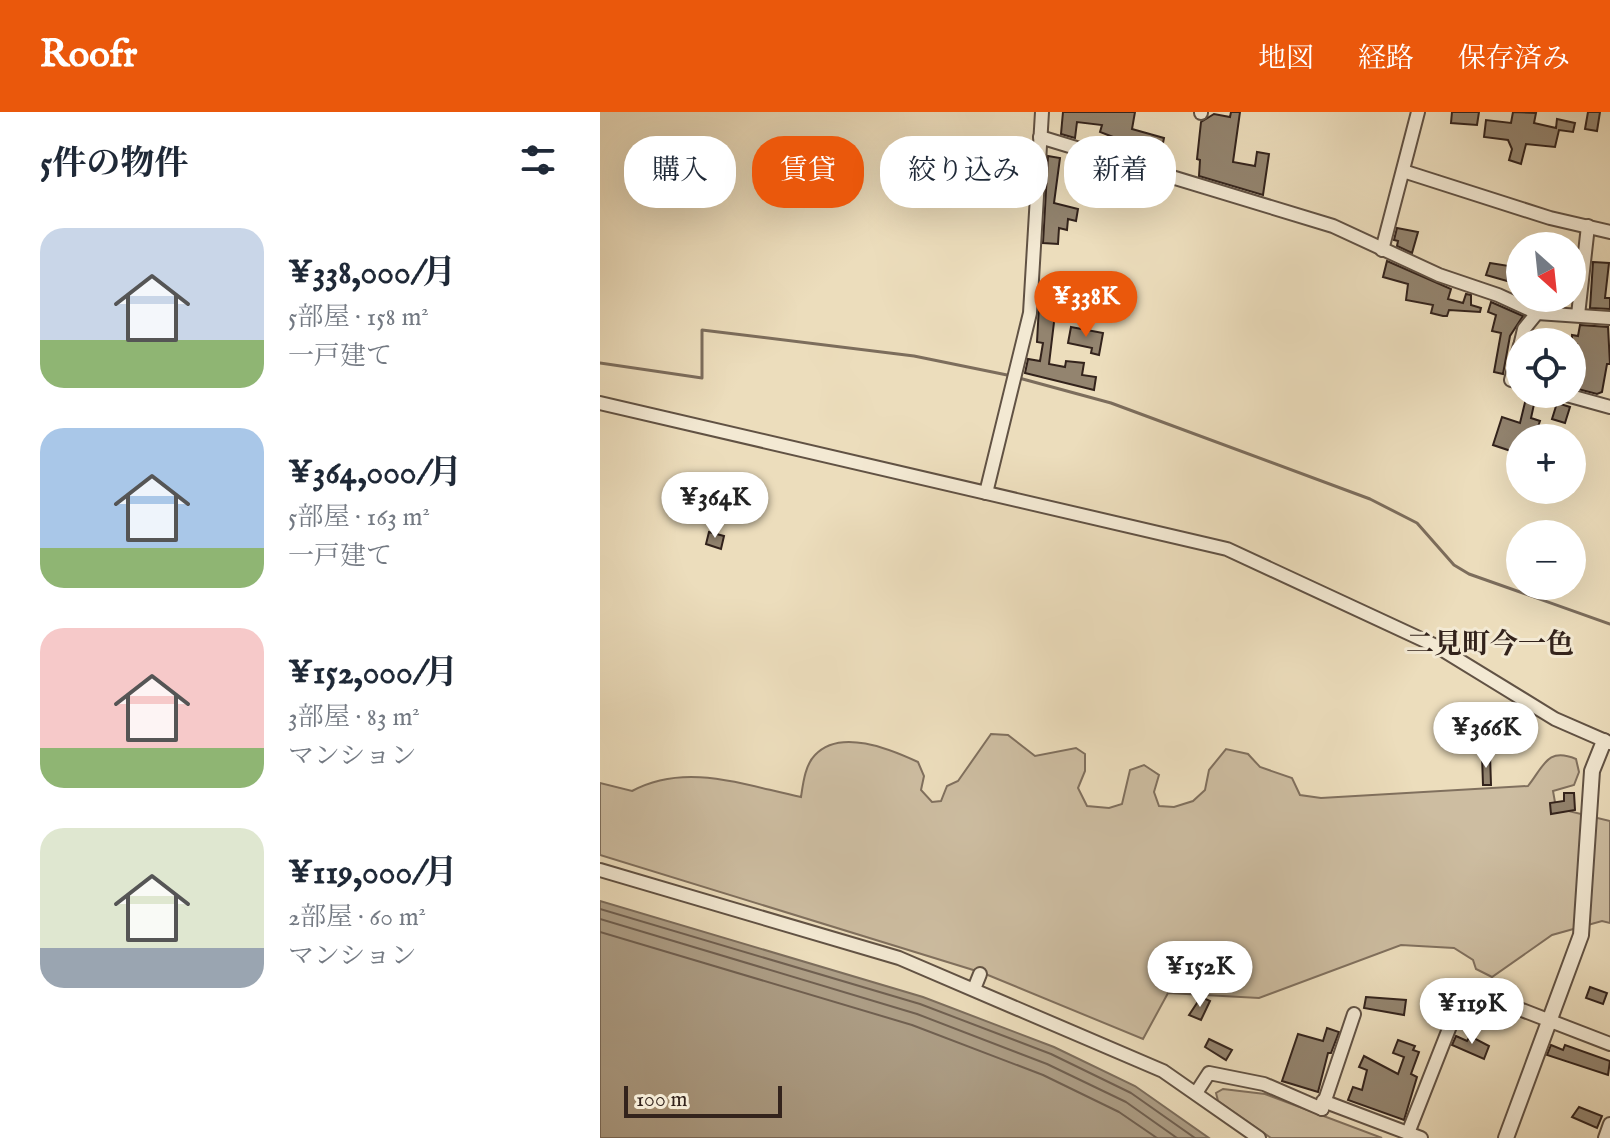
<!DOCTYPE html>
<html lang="ja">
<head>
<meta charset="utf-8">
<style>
	body { margin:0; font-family:"IM FELL English","Noto Serif JP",serif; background:#f2f2f3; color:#1f2937; height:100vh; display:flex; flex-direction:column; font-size:30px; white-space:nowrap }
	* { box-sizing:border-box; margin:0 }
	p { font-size:26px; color:#747a83 }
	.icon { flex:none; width:44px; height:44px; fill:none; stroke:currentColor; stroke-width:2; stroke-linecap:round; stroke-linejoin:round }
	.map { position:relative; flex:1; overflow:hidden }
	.panel { display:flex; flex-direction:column; background:#fff; width:600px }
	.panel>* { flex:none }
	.guide { position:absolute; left:24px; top:24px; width:760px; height:72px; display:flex; gap:16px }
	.needle { width:52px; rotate:153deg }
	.fabs { position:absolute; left:906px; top:120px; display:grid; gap:16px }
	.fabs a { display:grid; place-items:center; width:80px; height:80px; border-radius:50%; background:#fff; box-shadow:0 8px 32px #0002; font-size:40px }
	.scale { position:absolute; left:24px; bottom:20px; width:158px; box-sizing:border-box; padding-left:8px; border:4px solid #33231c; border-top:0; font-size:22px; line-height:28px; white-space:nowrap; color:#33231c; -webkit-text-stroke:6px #f3e9d3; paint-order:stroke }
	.price { position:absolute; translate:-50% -68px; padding:0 18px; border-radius:28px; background:#fff; color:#222; font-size:26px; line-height:52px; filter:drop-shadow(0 2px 4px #0008) }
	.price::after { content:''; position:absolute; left:50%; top:48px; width:24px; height:18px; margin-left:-12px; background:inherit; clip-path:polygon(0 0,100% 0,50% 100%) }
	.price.active { background:#ea580c; color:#fff }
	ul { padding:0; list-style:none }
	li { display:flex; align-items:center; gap:24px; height:200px; padding:0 40px }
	li span { display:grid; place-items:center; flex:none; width:224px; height:160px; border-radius:24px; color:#555 }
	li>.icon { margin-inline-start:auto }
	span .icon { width:96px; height:96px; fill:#fffc; stroke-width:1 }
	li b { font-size:34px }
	h2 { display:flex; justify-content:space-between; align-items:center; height:96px; padding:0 40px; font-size:34px }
	.pill { padding:0 28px; border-radius:32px; background:#fff; box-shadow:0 8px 32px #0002; font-size:28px; line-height:72px }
	.pill.active { background:#ea580c; color:#fff }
	header { display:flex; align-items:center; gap:48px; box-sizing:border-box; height:112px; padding:0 40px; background:#ea580c; color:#fff }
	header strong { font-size:38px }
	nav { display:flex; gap:44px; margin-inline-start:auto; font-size:28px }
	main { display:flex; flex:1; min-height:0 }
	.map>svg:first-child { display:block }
	.green { fill:#cdbda1; stroke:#80705e; stroke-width:2 }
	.water { fill:#ad9e86; stroke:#7c6d5c; stroke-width:2 }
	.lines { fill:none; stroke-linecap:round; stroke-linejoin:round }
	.shore { stroke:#706051; stroke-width:2 }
	.stream { stroke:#7c6d5c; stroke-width:3 }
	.building { fill:#93846f; stroke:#33231c; stroke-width:2 }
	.minor-casing { stroke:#615244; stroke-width:16 }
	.tertiary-casing { stroke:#615244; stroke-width:18 }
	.minor { stroke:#f3e9d3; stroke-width:12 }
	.tertiary { stroke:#f3e9d3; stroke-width:14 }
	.labels { text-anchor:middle; stroke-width:6; stroke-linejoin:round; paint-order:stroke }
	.quarter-label { font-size:28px; font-weight:bold; fill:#33231c; stroke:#f3e9d3 }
</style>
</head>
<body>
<header>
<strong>Roofr</strong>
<nav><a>地図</a><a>経路</a><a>保存済み</a></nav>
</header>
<main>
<section class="panel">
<h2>5件の物件<svg class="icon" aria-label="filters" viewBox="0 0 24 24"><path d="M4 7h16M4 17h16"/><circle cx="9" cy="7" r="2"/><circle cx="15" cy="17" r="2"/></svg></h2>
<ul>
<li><span style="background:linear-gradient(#c9d6e8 70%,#8fb573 0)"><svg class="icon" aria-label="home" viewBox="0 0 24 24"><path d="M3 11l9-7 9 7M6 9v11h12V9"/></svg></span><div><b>¥338,000/月</b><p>5部屋 · 158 m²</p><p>一戸建て</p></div></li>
<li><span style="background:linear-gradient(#a9c7e8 75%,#8fb573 0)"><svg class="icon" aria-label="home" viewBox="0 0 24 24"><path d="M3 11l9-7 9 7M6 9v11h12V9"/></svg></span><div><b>¥364,000/月</b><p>5部屋 · 163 m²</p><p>一戸建て</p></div></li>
<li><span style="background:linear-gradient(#f6c9c9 75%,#8fb573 0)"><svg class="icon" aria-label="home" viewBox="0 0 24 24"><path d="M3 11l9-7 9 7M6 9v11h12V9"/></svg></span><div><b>¥152,000/月</b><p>3部屋 · 83 m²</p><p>マンション</p></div></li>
<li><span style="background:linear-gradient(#dfe7d0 75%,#9aa5b1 0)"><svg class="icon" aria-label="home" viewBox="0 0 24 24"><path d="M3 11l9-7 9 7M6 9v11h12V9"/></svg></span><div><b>¥119,000/月</b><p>2部屋 · 60 m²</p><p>マンション</p></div></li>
</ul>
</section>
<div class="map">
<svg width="1010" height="1026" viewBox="0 0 1010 1026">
	<rect width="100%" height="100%" fill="#ecddbc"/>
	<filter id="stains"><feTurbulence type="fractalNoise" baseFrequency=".0025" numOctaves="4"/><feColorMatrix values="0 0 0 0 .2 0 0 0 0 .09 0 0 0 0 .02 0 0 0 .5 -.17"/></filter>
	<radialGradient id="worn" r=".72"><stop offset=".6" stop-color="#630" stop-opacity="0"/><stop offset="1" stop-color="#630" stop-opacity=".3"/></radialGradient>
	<!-- green -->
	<g class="green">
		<path d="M 391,622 L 408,623 L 435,644 L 476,636 L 485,642 L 485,659 L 478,676 L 487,694 L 509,696 L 522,692 L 530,658 L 544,653 L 559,663 L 554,680 L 559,694 L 574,695 L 593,689 L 605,678 L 609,658 L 626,637 L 648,642 L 660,655 L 692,666 L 700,683 L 721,686 L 928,674 C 944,654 947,635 976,647 L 979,660 L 974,673 L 953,679 L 956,696 L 1010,709 L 1010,811 L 1002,809 L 952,823 L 892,865 L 876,857 L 873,848 L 854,836 L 801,833 L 659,886 L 568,881 L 543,927 L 383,861 L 0,743 L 0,671 L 32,679 C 86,650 143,673 201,685 C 203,672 205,653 215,643 C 240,616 290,637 318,650 L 324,664 L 321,678 L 332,690 L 341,689 L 347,674 L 358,669 Z"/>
		<path d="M 623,977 L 665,982 L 782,1026 L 671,1026 L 618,989 L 616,981 Z"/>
	</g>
	<!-- water -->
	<path class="water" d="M 0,789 L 323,885 L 454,935 L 535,974 L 609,1026 L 0,1026 Z"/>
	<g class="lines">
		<!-- shore -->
		<g class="shore">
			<path d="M 0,797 L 320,892 L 451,942 L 531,981 L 595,1026"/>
			<path d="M 0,807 L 317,902 L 447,952 L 526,990 L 577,1026"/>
			<path d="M 0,820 L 312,913 L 443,963 L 519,1000 L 557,1026"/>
		</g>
		<!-- stream -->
		<g class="stream">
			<path d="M 0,251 L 102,266 L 102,218 L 314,244 L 412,264"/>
			<path d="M 419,266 L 511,291 L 770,387 L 817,411 L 854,453 L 869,462 L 1010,512"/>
		</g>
	</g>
	<!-- building -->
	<g class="building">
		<path d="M 463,0 L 535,0 L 532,17 L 564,26 L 559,51 L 511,36 L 513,25 L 500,20 L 502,13 L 477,10 L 475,26 L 461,22 Z"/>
		<path d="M 631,0 L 640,0 L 633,50 L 655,54 L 657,40 L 669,42 L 663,83 L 599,64 L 600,48 L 597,47 L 601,10 L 614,2 L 630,5 Z"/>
		<path d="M 852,0 L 879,0 L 877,13 L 851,11 Z"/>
		<path d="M 913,0 L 936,1 L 934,11 L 956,16 L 957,7 L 975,11 L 973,20 L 959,18 L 955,35 L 926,32 L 921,52 L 909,48 L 912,37 L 908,28 L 884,25 L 886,8 L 911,11 Z"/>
		<path d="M 988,0 L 1000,0 L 997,19 L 985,17 Z"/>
		<path d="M 345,34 L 379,36 L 379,47 L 344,45 Z"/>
		<path d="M 448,44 L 460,46 L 454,91 L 478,97 L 476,109 L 468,107 L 467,118 L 459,116 L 458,132 L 443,131 Z"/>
		<path d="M 797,116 L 818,120 L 812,141 L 797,134 L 798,129 L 794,128 Z"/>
		<path d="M 787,149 L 851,177 L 848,187 L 863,191 L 866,182 L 871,183 L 871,193 L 881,196 L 880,200 L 849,198 L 847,204 L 843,204 L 831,201 L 833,193 L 806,188 L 808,172 L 783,165 Z"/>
		<path d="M 993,150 L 1009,151 L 1005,186 L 1010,186 L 1010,197 L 990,196 Z"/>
		<path d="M 890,151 L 909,154 L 907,169 L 886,163 Z"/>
		<path d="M 440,176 L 458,177 L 449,252 L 465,255 L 466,249 L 484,251 L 482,263 L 496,265 L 494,278 L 425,261 L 428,247 L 440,249 L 443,231 L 437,230 Z"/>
		<path d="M 891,190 L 923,204 L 910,224 L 903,262 L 894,260 L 901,221 L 892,219 L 896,203 L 888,200 Z"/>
		<path d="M 980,213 L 1008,215 L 1010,252 L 1007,252 L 1002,280 L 997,282 L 974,276 L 976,265 L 972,261 L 977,232 L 972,231 L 972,223 L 978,224 Z"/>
		<path d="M 471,215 L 503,221 L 499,243 L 491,241 L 492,236 L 468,231 Z"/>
		<path d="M 927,282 L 936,283 L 931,306 L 940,309 L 934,326 L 920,326 L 920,342 L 893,333 L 902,305 L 920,311 Z"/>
		<path d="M 957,291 L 970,295 L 965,311 L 952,307 Z"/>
		<path d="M 109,420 L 124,424 L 121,437 L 106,432 Z"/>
		<path d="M 882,643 L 890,643 L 891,673 L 883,673 Z"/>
		<path d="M 964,681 L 974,681 L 975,698 L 951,702 L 950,691 L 964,689 Z"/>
		<path d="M 836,871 L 855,878 L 850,889 L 832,882 Z"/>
		<path d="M 990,875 L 1007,881 L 1003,892 L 986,886 Z"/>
		<path d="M 601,885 L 610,889 L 601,908 L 589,903 Z"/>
		<path d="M 766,885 L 806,888 L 804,903 L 764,896 Z"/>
		<path d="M 727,916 L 739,920 L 731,941 L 728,941 L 718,980 L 682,969 L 698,922 L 723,929 Z"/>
		<path d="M 856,924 L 867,929 L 870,924 L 889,934 L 884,947 L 852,933 Z"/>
		<path d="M 609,927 L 632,938 L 626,948 L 605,935 Z"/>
		<path d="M 798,928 L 815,934 L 813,938 L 819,940 L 811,962 L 817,965 L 804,1008 L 748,988 L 753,975 L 762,978 L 767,958 L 759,955 L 764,944 L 798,962 L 804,945 L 793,941 Z"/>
		<path d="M 951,933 L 963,938 L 965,933 L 1010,949 L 1008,963 L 947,943 Z"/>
		<path d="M 979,995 L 1002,1004 L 997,1016 L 972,1005 Z"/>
	</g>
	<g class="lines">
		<!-- minor casing -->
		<g class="minor-casing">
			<g id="minor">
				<path d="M 601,1 L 601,0"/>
				<path d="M 440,25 L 733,114 L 839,163 L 898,183 L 937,201 L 1010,206"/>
				<path d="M 803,59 L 950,106 L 1010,120"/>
				<path d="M 782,138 L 818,0"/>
				<path d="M 978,203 L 988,114"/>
				<path d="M 921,230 L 924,217 L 937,201"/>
				<path d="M 920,233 L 911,268 L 920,270"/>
				<path d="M 963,282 L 1010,295"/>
				<path d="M 0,291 L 627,437 L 836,534 L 955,607 L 1010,631"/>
				<path d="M 386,381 L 430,201 L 442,0"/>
				<path d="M 0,758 L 299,846 L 563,959 L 659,1026"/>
				<path d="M 374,877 L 380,862"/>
				<path d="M 596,981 L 609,961 L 664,972 L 722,997 L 723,989 L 821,1026"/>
				<path d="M 722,997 L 754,902"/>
				<path d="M 808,1021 L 865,876 L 1010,932"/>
				<path d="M 1005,1026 L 1010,1012"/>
			</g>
		</g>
		<!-- tertiary casing -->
		<g class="tertiary-casing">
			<path id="tertiary" d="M 906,1026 L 981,823 L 992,659 L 1004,629"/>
		</g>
		<!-- minor -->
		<use href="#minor" class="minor"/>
		<!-- tertiary -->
		<use href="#tertiary" class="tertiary"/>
	</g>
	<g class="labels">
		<!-- quarter labels -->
		<g class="quarter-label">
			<text x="890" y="541">二見町今一色</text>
		</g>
	</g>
	<rect width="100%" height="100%" filter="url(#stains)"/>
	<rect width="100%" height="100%" fill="url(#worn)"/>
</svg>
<div class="fabs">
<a><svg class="needle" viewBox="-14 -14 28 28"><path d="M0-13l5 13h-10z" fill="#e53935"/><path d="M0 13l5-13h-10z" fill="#747a83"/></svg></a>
<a><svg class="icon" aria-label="locate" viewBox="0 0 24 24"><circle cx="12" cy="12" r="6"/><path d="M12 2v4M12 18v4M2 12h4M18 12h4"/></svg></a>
<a>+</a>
<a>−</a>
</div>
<div class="scale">100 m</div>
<b class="price active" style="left:486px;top:227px">¥338K</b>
<b class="price" style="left:115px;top:428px">¥364K</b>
<b class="price" style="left:886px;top:658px">¥366K</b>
<b class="price" style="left:600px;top:897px">¥152K</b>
<b class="price" style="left:872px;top:934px">¥119K</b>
<div class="guide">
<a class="pill">購入</a>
<a class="pill active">賃貸</a>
<a class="pill">絞り込み</a>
<a class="pill">新着</a>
</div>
</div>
</main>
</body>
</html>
